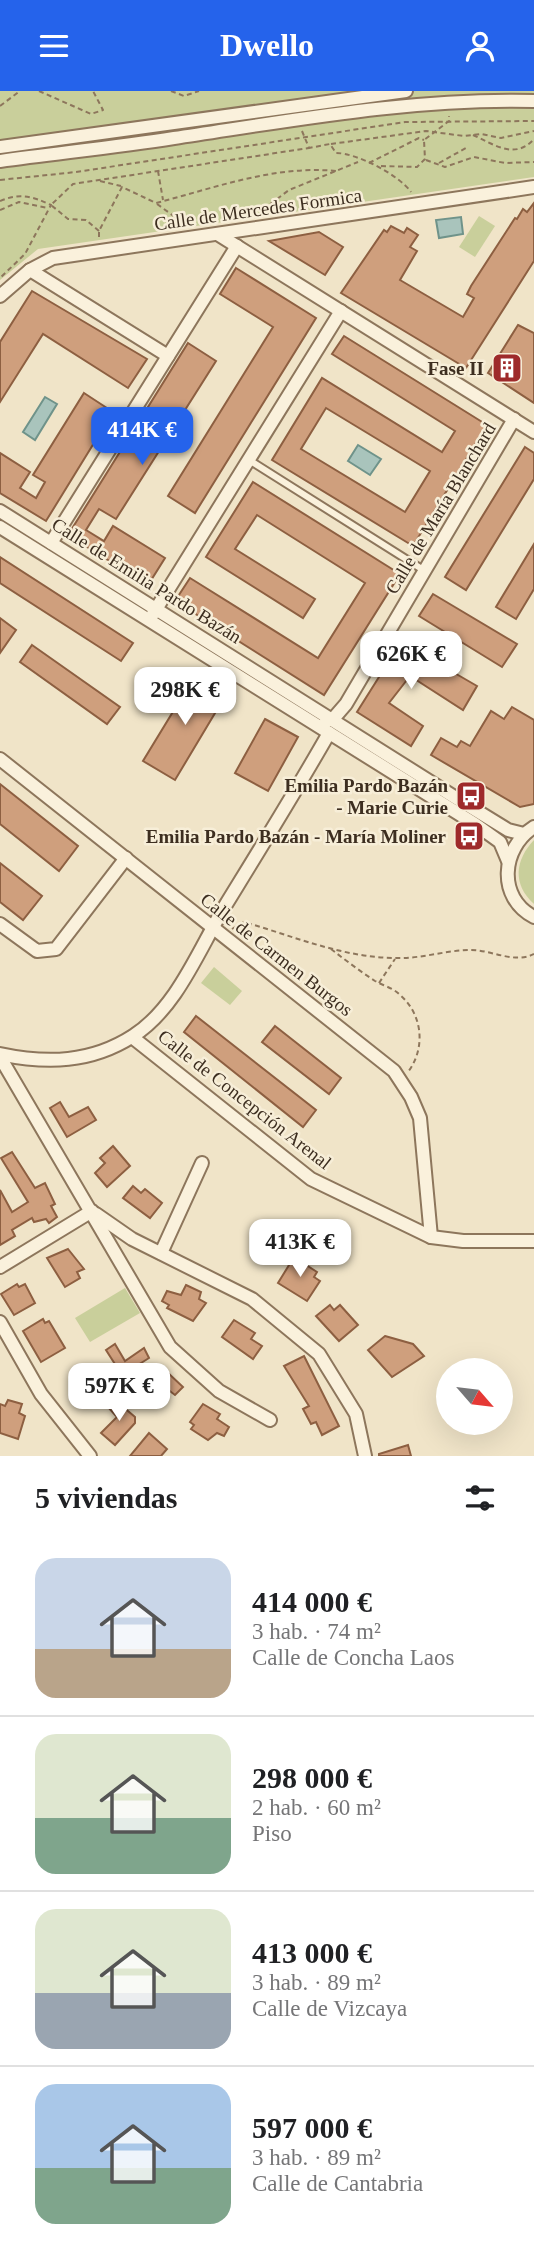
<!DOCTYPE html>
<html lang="es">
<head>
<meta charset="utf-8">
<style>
	body { margin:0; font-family:Georgia,serif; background:#f2f2f2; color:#202124; height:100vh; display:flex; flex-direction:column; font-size:26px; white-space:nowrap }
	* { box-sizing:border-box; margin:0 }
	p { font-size:23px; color:#757577 }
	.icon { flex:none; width:38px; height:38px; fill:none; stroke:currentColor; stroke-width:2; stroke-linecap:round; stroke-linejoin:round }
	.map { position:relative; height:1365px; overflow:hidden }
	.panel { display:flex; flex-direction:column; background:#fff; flex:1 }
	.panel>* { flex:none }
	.needle { width:46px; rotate:118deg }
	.fabs { position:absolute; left:436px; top:1267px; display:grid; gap:14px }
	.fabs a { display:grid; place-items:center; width:77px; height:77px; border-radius:50%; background:#fff; box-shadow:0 7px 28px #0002; font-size:35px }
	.price { position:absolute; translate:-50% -60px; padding:0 16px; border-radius:14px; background:#fff; color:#222; font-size:23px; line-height:46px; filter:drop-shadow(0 2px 4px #0008) }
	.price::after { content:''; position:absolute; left:50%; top:42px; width:21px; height:16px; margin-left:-10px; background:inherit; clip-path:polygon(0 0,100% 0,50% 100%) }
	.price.current { background:#2563eb; color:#fff }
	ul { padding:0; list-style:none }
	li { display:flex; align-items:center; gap:21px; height:175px; padding:0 35px }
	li+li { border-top:2px solid #e0e0e0 }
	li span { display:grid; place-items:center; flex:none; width:196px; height:140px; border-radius:21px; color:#555 }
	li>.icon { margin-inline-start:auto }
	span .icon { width:84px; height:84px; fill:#fffc; stroke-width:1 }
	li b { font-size:30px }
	h2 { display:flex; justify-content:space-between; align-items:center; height:84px; padding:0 35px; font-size:30px }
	header { display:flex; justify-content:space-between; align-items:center; height:91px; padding:0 35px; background:#2563eb; color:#fff; font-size:32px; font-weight:800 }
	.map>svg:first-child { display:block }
	.green { fill:#c9cf9b }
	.water { fill:#a9c4bc; stroke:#6f938a; stroke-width:2 }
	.building { fill:#cf9f7d; stroke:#8d5f41; stroke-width:2; fill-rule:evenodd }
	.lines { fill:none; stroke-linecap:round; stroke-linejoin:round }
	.lane-casing { stroke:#8d765c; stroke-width:10 }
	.street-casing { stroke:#8d765c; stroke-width:16 }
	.path { stroke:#8d765c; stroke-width:2; stroke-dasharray:5 3.5; stroke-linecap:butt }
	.lane { stroke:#faf1dc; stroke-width:6 }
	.street { stroke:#faf1dc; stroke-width:12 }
	.labels { text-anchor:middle; stroke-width:5; stroke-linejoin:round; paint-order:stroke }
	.street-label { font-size:19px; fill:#3d2e20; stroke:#f7eed8 }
	.poi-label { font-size:19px; font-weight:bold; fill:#3d2e20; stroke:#f7eed8; text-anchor:end }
</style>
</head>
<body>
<header><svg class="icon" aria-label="menu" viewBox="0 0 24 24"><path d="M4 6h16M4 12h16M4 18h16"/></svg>Dwello<svg class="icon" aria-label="person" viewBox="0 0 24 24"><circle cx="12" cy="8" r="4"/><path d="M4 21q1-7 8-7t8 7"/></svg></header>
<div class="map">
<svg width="534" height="1365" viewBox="0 0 534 1365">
	<rect width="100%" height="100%" fill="#f0e4c8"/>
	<!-- green -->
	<g class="green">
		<path d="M 0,0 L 534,0 L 534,86 L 38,158 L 0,189 Z"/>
		<path d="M 479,125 L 495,135 L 475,166 L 459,156 Z"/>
		<path d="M 534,749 L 534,813 C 512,793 515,769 534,749 Z"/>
		<path d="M 214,876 L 242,900 L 230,914 L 201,892 Z"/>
		<path d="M 125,1197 L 140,1222 L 90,1251 L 75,1227 Z"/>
	</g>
	<!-- water -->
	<g class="water">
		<path d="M 461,126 L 463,143 L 439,147 L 436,129 Z"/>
		<path d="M 45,306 L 57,313 L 35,349 L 23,341 Z"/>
		<path d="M 358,354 L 381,368 L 370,384 L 348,370 Z"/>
	</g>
	<!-- building -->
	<g class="building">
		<path d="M 534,112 L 534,170 L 466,277 L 341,202 L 384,139 L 387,141 L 391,135 L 404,142 L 407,137 L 418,144 L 410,156 L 417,160 L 400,189 L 463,226 L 474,207 L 467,203 L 471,195 L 515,127 L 517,128 L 523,118 L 527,121 Z"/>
		<path d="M 319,141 L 343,156 L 325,184 L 269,150 Z"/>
		<path d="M 236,177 L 316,227 L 195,422 L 168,405 L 273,236 L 220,203 Z"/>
		<path d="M 32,200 L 147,268 L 128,297 L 43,243 L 0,311 L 0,251 Z"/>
		<path d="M 518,234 L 534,242 L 534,312 L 488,282 Z"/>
		<path d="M 344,245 L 487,334 L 413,455 L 272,369 L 322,287 L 442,361 L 455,340 L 332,263 ZM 326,317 L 430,380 L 405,421 L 301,358 Z"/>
		<path d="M 188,252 L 216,270 L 116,428 L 99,418 L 86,439 L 104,450 L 113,435 L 165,467 L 148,494 L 68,444 Z"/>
		<path d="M 84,302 L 113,321 L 46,430 L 0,402 L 0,362 L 30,381 L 20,397 L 36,407 L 45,391 L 33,384 Z"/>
		<path d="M 525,356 L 534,362 L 534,388 L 466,499 L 445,486 Z"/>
		<path d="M 253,391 L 400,483 L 324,604 L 175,510 L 190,487 L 318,567 L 365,492 L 257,424 L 235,458 L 315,508 L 303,527 L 206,466 Z"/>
		<path d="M 534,453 L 534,498 L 516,528 L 496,516 Z"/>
		<path d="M 0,466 L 133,552 L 121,570 L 0,492 Z"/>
		<path d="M 433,503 L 517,553 L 502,576 L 419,525 Z"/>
		<path d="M 0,527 L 16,539 L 0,562 Z"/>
		<path d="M 401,551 L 477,595 L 463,619 L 410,585 L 389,612 L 423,635 L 411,655 L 357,621 Z"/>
		<path d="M 32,554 L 120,616 L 107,633 L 20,571 Z"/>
		<path d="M 196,583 L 227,602 L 175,689 L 143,670 Z"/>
		<path d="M 512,616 L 534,629 L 534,713 L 520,716 L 431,664 L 441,647 L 457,656 L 461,650 L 470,655 L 491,620 L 504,628 Z"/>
		<path d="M 265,628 L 298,646 L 268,700 L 235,682 Z"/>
		<path d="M 0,693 L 78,755 L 59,780 L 0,733 Z"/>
		<path d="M 0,772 L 42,805 L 23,829 L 0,811 Z"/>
		<path d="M 196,925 L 316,1019 L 303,1036 L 184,941 Z"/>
		<path d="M 275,935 L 341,987 L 329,1003 L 262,951 Z"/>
		<path d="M 60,1011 L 69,1026 L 88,1016 L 96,1029 L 67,1046 L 50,1017 Z"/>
		<path d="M 113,1055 L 130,1075 L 107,1096 L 95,1082 L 105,1072 L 100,1067 Z"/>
		<path d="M 12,1061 L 35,1097 L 45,1092 L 55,1113 L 51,1115 L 57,1126 L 49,1132 L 46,1128 L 34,1131 L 32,1127 L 12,1139 L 15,1145 L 0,1154 L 0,1099 L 12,1121 L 28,1111 L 1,1067 Z"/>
		<path d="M 133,1095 L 141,1102 L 145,1098 L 162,1112 L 150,1127 L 123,1107 Z"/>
		<path d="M 68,1158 L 84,1178 L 77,1181 L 80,1187 L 65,1196 L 47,1167 Z"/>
		<path d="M 294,1166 L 317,1181 L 314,1186 L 320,1190 L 307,1210 L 278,1192 Z"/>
		<path d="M 17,1193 L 19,1196 L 25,1193 L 35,1212 L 14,1224 L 1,1203 Z"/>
		<path d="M 186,1194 L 201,1201 L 199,1208 L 206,1212 L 193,1230 L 167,1217 L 169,1214 L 162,1210 L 167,1200 L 181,1204 Z"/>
		<path d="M 330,1214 L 334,1219 L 340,1214 L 358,1234 L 339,1250 L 316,1225 Z"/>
		<path d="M 43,1228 L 45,1232 L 49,1230 L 65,1257 L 41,1271 L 23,1240 Z"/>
		<path d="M 234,1229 L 255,1242 L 251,1248 L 262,1255 L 253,1268 L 222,1246 Z"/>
		<path d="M 385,1245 L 413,1253 L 424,1265 L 392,1286 L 368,1259 Z"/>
		<path d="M 115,1253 L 125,1270 L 144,1257 L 149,1267 L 122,1284 L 106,1259 Z"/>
		<path d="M 304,1265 L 339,1335 L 322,1344 L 316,1331 L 311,1333 L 303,1318 L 309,1315 L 284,1275 Z"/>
		<path d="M 92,1274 L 102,1289 L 98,1291 L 100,1295 L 87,1304 L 74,1285 Z"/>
		<path d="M 167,1281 L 183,1296 L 175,1304 L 166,1297 L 160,1304 L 152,1295 Z"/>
		<path d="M 8,1309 L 22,1313 L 19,1322 L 25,1325 L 18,1348 L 0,1342 L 0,1313 L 5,1315 Z"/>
		<path d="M 115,1309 L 135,1326 L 135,1332 L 115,1354 L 101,1342 L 117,1326 L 108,1316 Z"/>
		<path d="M 203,1313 L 220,1323 L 217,1328 L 229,1336 L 224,1345 L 217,1342 L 208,1349 L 191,1338 L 194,1334 L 190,1331 Z"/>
		<path d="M 149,1342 L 167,1358 L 161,1365 L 130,1365 Z"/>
		<path d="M 408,1354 L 411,1365 L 379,1365 L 379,1363 Z"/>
	</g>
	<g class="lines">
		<!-- lane casing -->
		<g class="lane-casing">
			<path id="lane" d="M 249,369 L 425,480"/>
		</g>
		<!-- street casing -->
		<g class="street-casing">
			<g id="street">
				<path d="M 0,56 L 406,0"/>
				<path d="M 0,70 C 58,62 116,56 174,47 C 295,29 412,7 534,10"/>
				<path d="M 219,144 L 534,341"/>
				<path d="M 30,179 L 168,265"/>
				<path d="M 0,205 L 30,179 L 53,167 L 534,96"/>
				<path d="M 0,420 L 456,707 L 508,739 L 524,743"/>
				<path d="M 0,436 L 475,733 L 500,751 L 508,770"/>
				<path d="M 51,452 L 237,155"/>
				<path d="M 153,523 L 341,220"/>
				<path d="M 326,630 L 333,628 L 346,613 L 514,328"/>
				<path d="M 0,668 L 394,980 L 411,1006 L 420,1027 L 431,1146"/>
				<path d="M 534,736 C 501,757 497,807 534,826"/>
				<path d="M 0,833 L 37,860 L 56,858 L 126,767"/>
				<path d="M 132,946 L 311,1088 L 431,1146 L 463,1150 L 534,1150"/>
				<path d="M 0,963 C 47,973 91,972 133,945 C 177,917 199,858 225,815 C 260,758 296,700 329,642"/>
				<path d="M 0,966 L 170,1256 L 219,1300 L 270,1329"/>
				<path d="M 96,1123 L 132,1148 L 252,1208 L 319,1263 L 356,1323 L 365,1365"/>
				<path d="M 161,1162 L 202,1072"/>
				<path d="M 0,1176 L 92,1120"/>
				<path d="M 0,1231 L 41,1303 L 90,1365"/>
			</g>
		</g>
		<!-- path -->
		<g class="path">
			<path d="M 39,0 L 91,23 L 103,19 L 93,0"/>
			<path d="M 171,0 L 184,5 L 199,0"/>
			<path d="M 0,15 L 20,0"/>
			<path d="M 302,40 L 309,57 L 330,53 L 336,62 C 357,62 399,84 411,101"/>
			<path d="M 473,44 C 495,54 515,69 534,48"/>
			<path d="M 331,53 L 426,40 L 464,45 L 481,43 L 501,47 L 534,40"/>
			<path d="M 426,69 L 445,76 L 474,66 L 505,72 L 534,71"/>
			<path d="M 369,72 L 419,47 L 424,49"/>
			<path d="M 439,72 L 466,57"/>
			<path d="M 381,75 L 417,76 L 425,68 L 424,49 L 449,30 L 449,25"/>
			<path d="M 158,80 L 163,109"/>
			<path d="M 0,89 L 76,81 L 405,31 L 534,30"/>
			<path d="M 100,90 L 121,95"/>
			<path d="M 0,110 C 19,102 32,105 51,114 L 25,163 L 0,187"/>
			<path d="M 157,113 L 186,134"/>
			<path d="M 0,119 L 19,111 L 48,117"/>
			<path d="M 269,121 L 269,114 L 289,99 L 358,71"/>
			<path d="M 99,140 L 86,129 L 68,128 L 51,114 L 73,93 L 309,57"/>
			<path d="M 99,146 L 99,140 L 122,96 L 156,112 C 215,97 274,74 336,80"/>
			<path d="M 232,838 L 244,831 C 293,845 344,867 396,867 C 421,868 446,859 471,859 C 492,859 514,873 534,863"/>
			<path d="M 331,858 C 345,869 360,880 375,890 C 382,894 393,897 399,903 C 423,923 426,957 408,981"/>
			<path d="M 379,892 L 395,868"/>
		</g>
		<!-- lane -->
		<use href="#lane" class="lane"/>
		<!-- street -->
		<use href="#street" class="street"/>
	</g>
	<!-- icons -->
	<defs>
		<g id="building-square" transform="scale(1.575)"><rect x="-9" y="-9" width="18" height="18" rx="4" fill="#9e2a2b" stroke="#f7eed8"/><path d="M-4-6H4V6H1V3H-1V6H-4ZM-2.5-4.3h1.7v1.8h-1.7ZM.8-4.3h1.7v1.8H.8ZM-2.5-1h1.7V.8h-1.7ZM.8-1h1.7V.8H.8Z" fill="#fff"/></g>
		<g id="bus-square" transform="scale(1.575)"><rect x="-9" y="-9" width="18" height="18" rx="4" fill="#9e2a2b" stroke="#f7eed8"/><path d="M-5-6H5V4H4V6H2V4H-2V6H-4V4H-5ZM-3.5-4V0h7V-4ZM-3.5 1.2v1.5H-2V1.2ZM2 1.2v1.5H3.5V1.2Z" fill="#fff"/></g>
	</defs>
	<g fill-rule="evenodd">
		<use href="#building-square" x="507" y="277"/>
		<use href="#bus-square" x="471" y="705"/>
		<use href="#bus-square" x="469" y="745"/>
	</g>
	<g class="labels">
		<!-- street labels -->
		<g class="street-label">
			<text transform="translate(258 118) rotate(-8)" y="7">Calle de Mercedes Formica</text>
			<text transform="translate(440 417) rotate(-59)" y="7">Calle de María Blanchard</text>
			<text transform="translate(147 489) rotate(32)" y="7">Calle de Emilia Pardo Bazán</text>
			<text transform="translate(277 863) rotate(38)" y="7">Calle de Carmen Burgos</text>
			<text transform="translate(245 1008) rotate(38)" y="7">Calle de Concepción Arenal</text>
		</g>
		<!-- poi labels -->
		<g class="poi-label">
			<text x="484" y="284">Fase II</text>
			<text x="448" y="701">Emilia Pardo Bazán<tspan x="448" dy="22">- Marie Curie</tspan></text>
			<text x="446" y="752">Emilia Pardo Bazán - María Moliner</text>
		</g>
	</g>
</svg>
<div class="fabs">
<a><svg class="needle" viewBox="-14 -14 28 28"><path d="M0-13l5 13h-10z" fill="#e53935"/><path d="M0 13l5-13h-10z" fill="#757577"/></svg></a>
</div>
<b class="price current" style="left:142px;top:376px">414K €</b>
<b class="price" style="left:411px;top:600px">626K €</b>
<b class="price" style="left:185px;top:636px">298K €</b>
<b class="price" style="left:300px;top:1188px">413K €</b>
<b class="price" style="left:119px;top:1332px">597K €</b>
</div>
<section class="panel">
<h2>5 viviendas<svg class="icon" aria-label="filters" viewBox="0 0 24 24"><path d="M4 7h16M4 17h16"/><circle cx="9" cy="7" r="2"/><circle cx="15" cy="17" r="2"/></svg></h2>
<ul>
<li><span style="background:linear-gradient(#c9d6e8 65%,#b9a48a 0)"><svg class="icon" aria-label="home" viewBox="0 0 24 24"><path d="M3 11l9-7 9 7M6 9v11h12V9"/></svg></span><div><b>414 000 €</b><p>3 hab. · 74 m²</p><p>Calle de Concha Laos</p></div></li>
<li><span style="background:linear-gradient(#dfe7d0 60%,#7fa58c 0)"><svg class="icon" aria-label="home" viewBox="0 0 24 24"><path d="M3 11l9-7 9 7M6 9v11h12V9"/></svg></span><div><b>298 000 €</b><p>2 hab. · 60 m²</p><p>Piso</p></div></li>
<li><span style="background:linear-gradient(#dfe7d0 60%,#9aa5b1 0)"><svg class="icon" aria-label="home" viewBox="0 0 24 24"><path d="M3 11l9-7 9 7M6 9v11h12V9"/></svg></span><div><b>413 000 €</b><p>3 hab. · 89 m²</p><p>Calle de Vizcaya</p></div></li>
<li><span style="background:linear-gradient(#a9c7e8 60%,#7fa58c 0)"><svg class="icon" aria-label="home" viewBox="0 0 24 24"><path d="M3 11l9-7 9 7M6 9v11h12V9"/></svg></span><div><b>597 000 €</b><p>3 hab. · 89 m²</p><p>Calle de Cantabria</p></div></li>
</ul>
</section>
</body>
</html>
